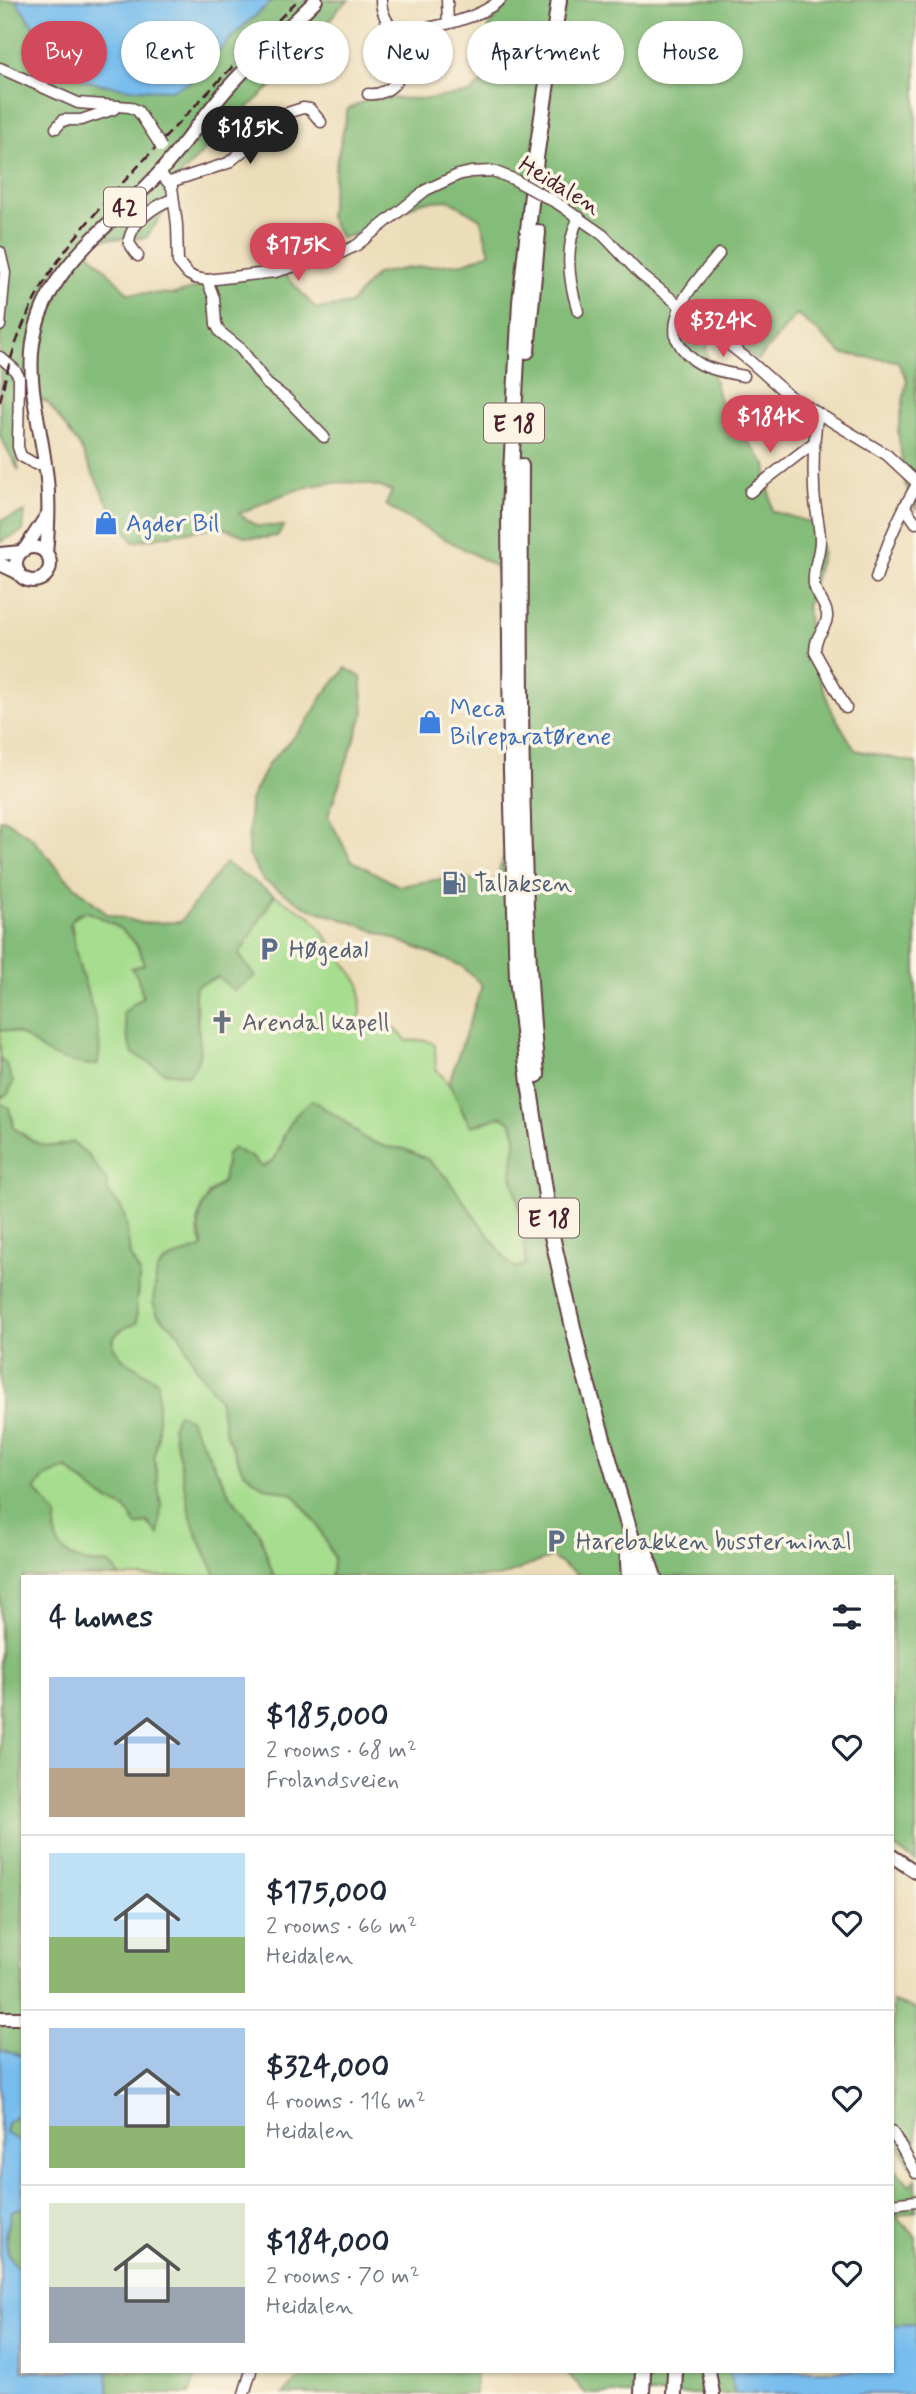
<!DOCTYPE html>
<html lang="en">
<head>
<meta charset="utf-8">
<style>
	body { margin:0; font-family:Mynerve,sans-serif; background:#f2f2f3; color:#1f2937; height:100vh; display:flex; flex-direction:column; font-size:26px; white-space:nowrap }
	* { box-sizing:border-box; margin:0 }
	p { font-size:23px; color:#747a83 }
	.icon { flex:none; width:38px; height:38px; fill:none; stroke:currentColor; stroke-width:2; stroke-linecap:round; stroke-linejoin:round }
	.map { position:relative; flex:1; overflow:hidden }
	.side { position:absolute; left:21px; top:1575px; width:873px; height:798px; display:flex; flex-direction:column; background:#fff; border-radius:0px; box-shadow:0 2px 5px #0004 }
	.side>* { flex:none }
	.guide { position:absolute; left:21px; top:21px; width:875px; height:63px; display:flex; gap:14px }
	.price { position:absolute; translate:-50% -60px; padding:0 16px; border-radius:24px; background:#d1495b; color:#fff; font-size:23px; line-height:46px; filter:drop-shadow(0 2px 4px #0008) }
	.price::after { content:''; position:absolute; left:50%; top:42px; width:21px; height:16px; margin-left:-10px; background:inherit; clip-path:polygon(0 0,100% 0,50% 100%) }
	.price.selected { background:#222; color:#fff }
	ul { padding:0; list-style:none }
	li { display:flex; align-items:center; gap:21px; height:175px; padding:0 28px }
	li+li { border-top:2px solid #e0e1e3 }
	li span { display:grid; place-items:center; flex:none; width:196px; height:140px; border-radius:0px; color:#555 }
	li>.icon { margin-inline-start:auto }
	span .icon { width:84px; height:84px; fill:#fffc; stroke-width:1 }
	li b { font-size:30px }
	h2 { display:flex; justify-content:space-between; align-items:center; height:84px; padding:0 28px; font-size:30px }
	.pill { padding:0 24px; border-radius:32px; background:#fff; box-shadow:0 2px 5px #0004; font-size:24px; line-height:63px }
	.pill.selected { background:#d1495b; color:#fff }
	.map>svg:first-child { display:block }
	.green { fill:#a6dd8e; stroke:#787e5c; stroke-width:2 }
	.forest { fill:#84bc79; stroke:#676e52; stroke-width:2 }
	.water { fill:#77bdee; stroke:#606e8c; stroke-width:2 }
	.lines { fill:none; stroke-linecap:round; stroke-linejoin:round }
	.minor-casing { stroke:#623c40; stroke-width:13 }
	.major-casing { stroke:#623c40; stroke-width:16 }
	.highway-casing { stroke:#623c40; stroke-width:18 }
	.minor { stroke:#fff; stroke-width:10 }
	.major { stroke:#fff; stroke-width:12 }
	.highway { stroke:#fff; stroke-width:14 }
	.rail { stroke:#4a1f2b; stroke-width:2.5; stroke-dasharray:10 5; stroke-linecap:butt }
	.minor-bridge-casing { stroke:#623c40; stroke-width:13; stroke-linecap:butt }
	.minor-bridge { stroke:#fff; stroke-width:10 }
	.labels { text-anchor:middle; stroke-width:7; stroke-linejoin:round; paint-order:stroke }
	.shield { fill:#fcf5e5; stroke:#7f5f63; stroke-width:2 }
	.shield-label { font-size:23px; font-weight:bold; fill:#4a1f2b }
	.street-label { font-size:24px; fill:#4a1f2b; stroke:#fcf5e5 }
	.shop-label { font-size:24px; fill:#366cbe; stroke:#fcf5e5; text-anchor:start }
	.service-label { font-size:24px; fill:#4e5e75; stroke:#fcf5e5; text-anchor:start }
	.worship-label { font-size:24px; fill:#5b616d; stroke:#fcf5e5; text-anchor:start }
</style>
</head>
<body>
<div class="map">
<svg width="916" height="2394" viewBox="0 0 916 2394">
	<rect width="100%" height="100%" fill="#fcf5e5"/>
	<filter id="ink" filterUnits="userSpaceOnUse"><feTurbulence type="fractalNoise" baseFrequency=".0143" numOctaves="2"/><feDisplacementMap in="SourceGraphic" scale="14" xChannelSelector="R" yChannelSelector="G"/><feConvolveMatrix kernelMatrix="1 2 1 2 8 2 1 2 1" color-interpolation-filters="sRGB"/></filter>
	<filter id="wash" filterUnits="userSpaceOnUse"><feTurbulence type="fractalNoise" baseFrequency=".00686" numOctaves="4" result="noise"/><feDisplacementMap in="SourceGraphic" scale="28" xChannelSelector="R" yChannelSelector="G"/><feGaussianBlur stdDeviation="1.57" result="paint"/><feColorMatrix in="noise" values="0 0 0 0 0 0 0 0 0 0 0 0 0 0 0 0 0 1.4 0 .05"/><feComposite in="paint" operator="in"/></filter>
	<g filter="url(#wash)">
		<rect width="100%" height="100%" fill="#ecddba"/>
		<!-- green -->
		<path class="green" d="M 274,895 L 312,917 L 360,984 L 361,1013 L 355,1028 L 383,1021 L 393,1026 L 407,1041 L 426,1040 L 435,1045 L 436,1069 C 450,1084 458,1097 464,1116 L 478,1125 L 503,1116 L 512,1124 L 516,1137 L 512,1174 L 523,1224 L 526,1264 L 516,1268 L 507,1261 L 447,1178 L 427,1159 L 404,1149 L 386,1147 L 365,1139 L 345,1122 L 312,1100 C 304,1110 292,1120 286,1131 C 277,1147 282,1159 262,1167 L 251,1157 L 208,1194 L 204,1207 L 198,1217 L 198,1232 L 203,1247 L 162,1264 L 153,1302 L 158,1315 L 179,1333 L 196,1367 L 219,1399 L 226,1434 L 243,1471 L 263,1486 L 293,1494 L 317,1524 L 334,1558 L 331,1577 L 274,1577 L 259,1532 L 230,1495 L 190,1420 L 172,1427 C 183,1463 185,1502 198,1537 C 204,1551 211,1564 217,1577 L 119,1577 L 114,1567 C 94,1564 63,1562 56,1539 C 54,1533 56,1522 57,1516 L 35,1489 L 45,1477 L 66,1468 L 99,1495 L 126,1509 L 137,1526 L 147,1522 L 158,1534 L 154,1456 L 158,1435 L 158,1382 L 122,1358 L 113,1347 L 114,1337 L 122,1329 L 137,1323 L 136,1301 L 139,1290 L 135,1264 L 130,1256 L 126,1222 L 121,1207 L 109,1194 L 73,1142 C 44,1151 38,1145 14,1128 L 13,1118 L 0,1103 L 0,1098 L 3,1097 L 5,1063 L 0,1060 L 0,1030 C 17,1030 31,1038 43,1050 L 77,960 L 71,921 L 84,911 C 110,917 140,938 144,965 L 132,968 L 138,978 L 143,997 L 132,1005 L 149,1062 L 164,1072 L 198,1060 L 198,1014 L 194,996 L 196,985 L 218,977 L 255,976 L 239,955 Z"/>
		<!-- forest -->
		<g class="forest">
			<path d="M 0,0 L 16,0 C 35,28 55,64 85,81 L 237,32 L 273,0 L 349,0 L 339,8 L 307,53 L 227,127 L 181,175 L 169,205 L 146,238 L 94,239 L 90,253 L 128,293 L 174,294 L 227,280 L 282,271 L 316,309 L 350,304 L 376,274 L 410,268 L 464,263 L 490,253 L 480,219 L 449,200 L 420,202 L 372,230 L 341,238 L 329,217 L 336,164 L 348,109 L 371,98 L 426,99 L 471,93 L 486,78 L 489,25 L 512,0 L 916,0 L 916,510 L 906,486 L 898,432 L 907,379 L 897,361 L 843,354 L 797,314 L 758,360 L 713,334 L 706,349 L 721,405 L 766,465 L 772,511 L 816,524 L 822,553 L 807,605 L 812,660 L 832,711 L 855,750 L 916,763 L 916,1861 L 893,1847 L 892,1577 L 575,1577 L 577,1574 L 551,1557 L 500,1577 L 331,1577 L 334,1557 L 317,1524 L 293,1494 L 263,1486 L 243,1471 L 226,1434 L 219,1399 L 196,1367 L 179,1333 L 158,1315 L 153,1302 L 157,1270 L 162,1264 L 170,1259 L 203,1247 C 194,1219 200,1200 223,1182 L 227,1155 L 233,1148 L 251,1157 L 262,1167 C 281,1159 278,1147 286,1131 C 292,1118 301,1108 312,1100 L 345,1122 L 365,1139 L 386,1147 L 404,1149 L 427,1159 L 447,1178 L 507,1261 L 516,1268 L 526,1264 L 523,1224 L 512,1174 L 516,1137 L 513,1124 L 503,1116 L 471,1126 C 462,1113 457,1097 449,1083 L 482,985 L 462,966 L 360,925 L 308,908 L 263,880 L 248,854 L 250,800 L 268,764 L 306,724 L 324,694 L 346,668 L 361,677 L 364,712 L 328,816 L 351,860 L 399,886 L 441,879 L 495,881 L 511,838 L 507,620 L 496,567 C 460,545 421,529 386,505 L 392,491 C 336,470 290,490 239,514 L 257,526 L 284,526 L 277,536 L 263,538 L 247,537 L 219,526 L 133,542 L 104,496 L 80,447 L 48,403 L 29,393 L 14,409 L 17,461 L 19,471 L 0,436 Z"/>
			<path d="M 25,512 L 23,531 L 0,542 L 0,521 Z"/>
			<path d="M 4,819 L 32,838 L 68,880 L 107,914 L 142,923 L 180,922 L 225,863 L 274,895 L 239,955 L 255,976 L 234,991 L 218,977 L 196,986 C 191,1005 204,1040 198,1060 C 197,1065 191,1070 189,1075 L 164,1072 L 133,1053 L 130,1047 L 123,1013 L 143,997 L 138,978 L 131,968 L 144,965 C 141,937 112,922 88,912 C 81,910 73,917 70,924 C 73,936 75,949 78,962 C 85,990 107,1037 97,1065 C 80,1065 58,1060 44,1051 C 27,1040 22,1031 0,1030 L 0,820 Z"/>
			<path d="M 0,1060 L 5,1062 L 13,1082 L 8,1094 L 0,1098 Z"/>
			<path d="M 0,1103 L 9,1108 L 14,1128 C 38,1145 44,1151 73,1142 L 87,1154 L 106,1180 L 109,1194 L 121,1207 L 126,1222 L 130,1256 L 140,1273 L 136,1301 L 137,1323 L 122,1329 L 114,1337 L 113,1346 L 122,1358 L 158,1382 L 158,1435 L 154,1456 L 161,1505 L 159,1535 L 147,1522 L 137,1526 L 126,1509 L 99,1495 L 66,1468 L 45,1477 L 35,1489 L 57,1516 C 56,1522 54,1533 56,1539 C 60,1551 74,1560 87,1563 C 104,1566 108,1555 119,1577 L 23,1577 L 23,2056 L 0,2050 Z"/>
			<path d="M 178,1413 L 190,1420 L 230,1495 L 259,1532 L 274,1577 L 217,1577 C 208,1557 197,1538 191,1517 C 183,1487 181,1456 172,1427 Z"/>
			<path d="M 893,2002 L 916,2009 L 916,2174 L 893,2136 Z"/>
			<path d="M 23,2111 L 23,2144 L 5,2132 L 7,2123 Z"/>
			<path d="M 892,2166 L 910,2185 L 916,2178 L 916,2211 L 896,2216 L 916,2237 L 916,2324 L 893,2325 Z"/>
			<path d="M 23,2207 L 23,2277 C 4,2249 2,2244 12,2211 Z"/>
			<path d="M 107,2371 L 197,2371 L 190,2394 L 109,2394 Z"/>
			<path d="M 307,2371 L 476,2371 L 475,2394 L 283,2394 Z"/>
			<path d="M 566,2371 L 729,2371 L 735,2394 L 586,2394 Z"/>
		</g>
		<!-- water -->
		<g class="water">
			<path d="M 16,0 L 273,0 L 237,32 L 187,84 L 170,90 L 131,89 L 85,81 L 72,74 L 41,37 Z"/>
			<path d="M 0,2050 L 23,2056 L 23,2111 L 7,2123 L 5,2132 L 23,2144 L 23,2207 L 12,2211 L 5,2235 L 8,2254 L 23,2277 L 23,2371 L 107,2371 L 109,2394 L 7,2394 L 0,2388 Z"/>
			<path d="M 916,2324 L 916,2394 L 735,2394 L 729,2371 L 892,2371 L 893,2325 Z"/>
		</g>
	</g>
	<g filter="url(#ink)">
		<g class="lines">
			<!-- minor casing -->
			<g class="minor-casing">
				<g id="minor">
					<path d="M 447,0 L 448,23"/>
					<path d="M 395,34 C 429,27 473,23 500,0"/>
					<path d="M 0,68 L 78,103 L 130,107 L 138,111 L 157,140"/>
					<path d="M 368,94 C 380,95 390,90 397,81 C 423,49 381,31 381,0"/>
					<path d="M 56,128 L 63,120 L 81,120 L 114,109"/>
					<path d="M 160,173 L 172,187 L 177,225 L 178,262 L 188,274 L 195,278 L 207,280 L 275,272 L 341,253 L 357,245 L 426,190 L 458,175 L 471,172 L 493,171 L 513,179"/>
					<path d="M 170,182 L 228,163 L 244,150 L 259,126 L 274,117 L 303,108 L 310,109 L 321,122"/>
					<path d="M 557,203 L 603,235 L 640,274 L 751,362 L 788,395 L 887,455 L 916,482"/>
					<path d="M 0,252 L 5,273 L 0,326"/>
					<path d="M 719,254 C 700,278 670,305 676,338 C 691,368 713,370 744,376"/>
					<path d="M 138,256 L 129,243 C 129,223 156,205 173,199"/>
					<path d="M 207,280 L 214,298 L 216,324 L 220,332 L 241,349 L 267,384 L 287,399 L 324,437"/>
					<path d="M 578,311 C 568,280 564,247 579,217"/>
					<path d="M 0,357 L 14,369 L 19,377 L 18,447 L 21,456 L 35,464 L 45,464"/>
					<path d="M 818,414 C 813,439 813,462 814,488 C 814,506 820,523 820,541 C 820,555 812,569 814,584 C 815,595 829,607 827,618 C 825,631 815,634 815,652 L 846,708"/>
					<path d="M 750,492 L 812,444"/>
					<path d="M 904,506 L 916,523"/>
					<path d="M 876,578 C 886,546 899,515 916,486"/>
					<path d="M 892,2131 L 916,2173"/>
					<path d="M 892,2204 L 916,2201"/>
					<path d="M 244,2394 L 251,2371"/>
				</g>
			</g>
			<!-- major casing -->
			<g class="major-casing">
				<g id="major">
					<circle cx="33" cy="564" r="17"/>
					<path d="M 25,549 L 47,515"/>
					<path d="M 46,553 C 49,523 50,493 45,464 C 40,424 27,383 33,343 C 44,266 113,226 160,172 C 183,146 203,117 226,90 C 254,58 286,30 316,0"/>
					<path d="M 0,554 L 21,552"/>
					<path d="M 0,564 L 19,573"/>
					<path d="M 892,1856 L 916,1872"/>
					<path d="M 0,2018 L 23,2018"/>
					<path d="M 709,2371 L 713,2394"/>
				</g>
			</g>
			<!-- highway casing -->
			<g class="highway-casing">
				<g id="highway">
					<path d="M 559,0 L 536,158 L 520,302 L 509,510 L 511,771 L 517,979 L 529,1083 L 552,1236 L 581,1362 L 643,1577"/>
					<path d="M 527,351 L 538,232"/>
					<path d="M 521,466 C 520,669 519,873 537,1075"/>
					<path d="M 643,1545 L 654,1577"/>
					<path d="M 627,1547 L 629,1577"/>
					<path d="M 642,2394 L 643,2371"/>
					<path d="M 674,2394 L 675,2371"/>
				</g>
			</g>
			<!-- minor -->
			<use href="#minor" class="minor"/>
			<!-- major -->
			<use href="#major" class="major"/>
			<!-- highway -->
			<use href="#highway" class="highway"/>
			<!-- rail -->
			<path class="rail" d="M 0,402 C 24,283 78,231 157,146 C 203,97 250,48 298,0"/>
			<!-- minor-bridge casing -->
			<g class="minor-bridge-casing">
				<g id="minor-bridge">
					<path d="M 157,140 L 161,147"/>
					<path d="M 513,179 L 557,203"/>
				</g>
			</g>
			<!-- minor-bridge -->
			<use href="#minor-bridge" class="minor-bridge"/>
		</g>
	</g>
	<!-- icons -->
	<defs>
		<g id="shop-bare" transform="scale(1.89)"><path d="M-5-2.5h2.3a2.7 3.5 0 0 1 5.4 0H5L5.5 6h-11ZM-1.5-2.5h3a1.5 2.3 0 0 0-3 0Z" fill="#3f7fe0" stroke="#fcf5e5" stroke-width="2.5" paint-order="stroke"/></g>
		<g id="fuel-bare" transform="scale(1.89)"><path d="M-5.5-6h7V0h2V4h1.3V-2.5L3-4.5l.8-.8L6-3V5H2.5V1h-1V6h-7ZM-4.2-4.7v3.2H.2V-4.7Z" fill="#5c6f8a" stroke="#fcf5e5" stroke-width="2.5" paint-order="stroke"/></g>
		<g id="parking-bare" transform="scale(1.89)"><path d="M-3.5-5.5H1a3.5 3.5 0 0 1 0 7H-1V5.5H-3.5ZM-1-3.4V-.6H.8a1.4 1.4 0 0 0 0-2.8Z" fill="#5c6f8a" stroke="#fcf5e5" stroke-width="2.5" paint-order="stroke"/></g>
		<g id="church-bare" transform="scale(1.89)"><path d="M-1.2-6h2.4v3.5h3.3v2.4h-3.3V6h-2.4V-.1h-3.3v-2.4h3.3Z" fill="#6b7280" stroke="#fcf5e5" stroke-width="2.5" paint-order="stroke"/></g>
	</defs>
	<g fill-rule="evenodd">
		<use href="#shop-bare" x="106" y="523"/>
		<use href="#shop-bare" x="430" y="722"/>
		<use href="#fuel-bare" x="454" y="883"/>
		<use href="#parking-bare" x="269" y="949"/>
		<use href="#church-bare" x="222" y="1022"/>
		<use href="#parking-bare" x="556" y="1541"/>
	</g>
	<g class="labels">
		<!-- shield labels -->
		<g class="shield">
			<rect x="104" y="187.5" width="42" height="39" rx="5"/>
			<rect x="484" y="403.5" width="60" height="39" rx="5"/>
			<rect x="519" y="1198.5" width="60" height="39" rx="5"/>
		</g>
		<g class="shield-label">
			<text x="125" y="215">42</text>
			<text x="514" y="431">E 18</text>
			<text x="549" y="1226">E 18</text>
		</g>
		<!-- street labels -->
		<g class="street-label">
			<text transform="translate(560 185) rotate(31)" y="8">Heidalen</text>
		</g>
		<!-- shop labels -->
		<g class="shop-label">
			<text x="126" y="531">Agder Bil</text>
			<text x="450" y="716">Meca<tspan x="450" dy="28">Bilreparatørene</tspan></text>
		</g>
		<!-- service labels -->
		<g class="service-label">
			<text x="474" y="891">Tallaksen</text>
			<text x="289" y="957">Høgedal</text>
			<text x="576" y="1549">Harebakken bussterminal</text>
		</g>
		<!-- worship labels -->
		<g class="worship-label">
			<text x="242" y="1030">Arendal kapell</text>
		</g>
	</g>
</svg>
<b class="price selected" style="left:250px;top:166px">$185K</b>
<b class="price" style="left:298px;top:283px">$175K</b>
<b class="price" style="left:723px;top:359px">$324K</b>
<b class="price" style="left:770px;top:455px">$184K</b>
<div class="guide">
<a class="pill selected">Buy</a>
<a class="pill">Rent</a>
<a class="pill">Filters</a>
<a class="pill">New</a>
<a class="pill">Apartment</a>
<a class="pill">House</a>
</div>
<section class="side">
<h2>4 homes<svg class="icon" aria-label="filters" viewBox="0 0 24 24"><path d="M4 7h16M4 17h16"/><circle cx="9" cy="7" r="2"/><circle cx="15" cy="17" r="2"/></svg></h2>
<ul>
<li><span style="background:linear-gradient(#a9c7e8 65%,#b9a48a 0)"><svg class="icon" aria-label="home" viewBox="0 0 24 24"><path d="M3 11l9-7 9 7M6 9v11h12V9"/></svg></span><div><b>$185,000</b><p>2 rooms · 68 m²</p><p>Frolandsveien</p></div><svg class="icon" aria-label="heart" viewBox="0 0 24 24"><path d="M12 20l-8-8c-3-5 5-10 8-4 3-6 11-1 8 4z"/></svg></li>
<li><span style="background:linear-gradient(#bfe0f5 60%,#8fb573 0)"><svg class="icon" aria-label="home" viewBox="0 0 24 24"><path d="M3 11l9-7 9 7M6 9v11h12V9"/></svg></span><div><b>$175,000</b><p>2 rooms · 66 m²</p><p>Heidalen</p></div><svg class="icon" aria-label="heart" viewBox="0 0 24 24"><path d="M12 20l-8-8c-3-5 5-10 8-4 3-6 11-1 8 4z"/></svg></li>
<li><span style="background:linear-gradient(#a9c7e8 70%,#8fb573 0)"><svg class="icon" aria-label="home" viewBox="0 0 24 24"><path d="M3 11l9-7 9 7M6 9v11h12V9"/></svg></span><div><b>$324,000</b><p>4 rooms · 116 m²</p><p>Heidalen</p></div><svg class="icon" aria-label="heart" viewBox="0 0 24 24"><path d="M12 20l-8-8c-3-5 5-10 8-4 3-6 11-1 8 4z"/></svg></li>
<li><span style="background:linear-gradient(#dfe7d0 60%,#9aa5b1 0)"><svg class="icon" aria-label="home" viewBox="0 0 24 24"><path d="M3 11l9-7 9 7M6 9v11h12V9"/></svg></span><div><b>$184,000</b><p>2 rooms · 70 m²</p><p>Heidalen</p></div><svg class="icon" aria-label="heart" viewBox="0 0 24 24"><path d="M12 20l-8-8c-3-5 5-10 8-4 3-6 11-1 8 4z"/></svg></li>
</ul>
</section>
</div>
</body>
</html>
